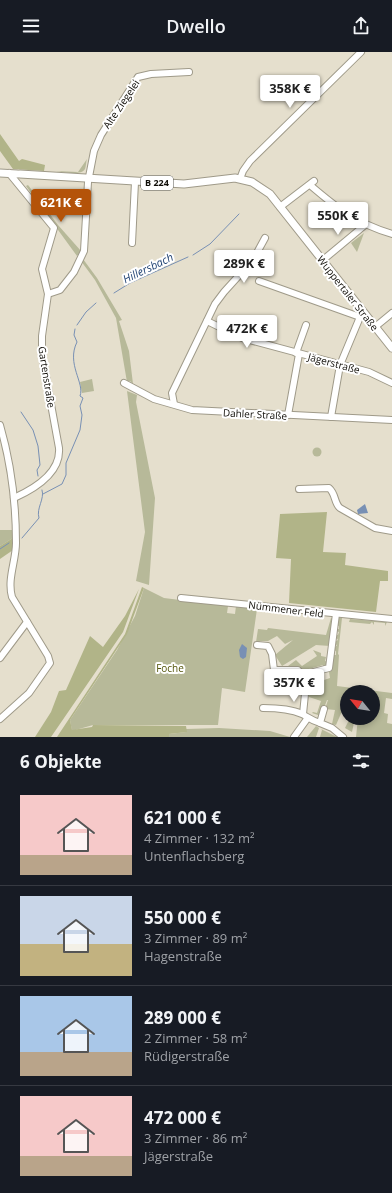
<!DOCTYPE html>
<html lang="de">
<head>
<meta charset="utf-8">
<style>
	body { margin:0; font-family:"Open Sans",sans-serif; background:#242831; color:#f1f3f6; height:100vh; display:flex; flex-direction:column; font-size:15px; white-space:nowrap }
	* { box-sizing:border-box; margin:0 }
	p { font-size:13px; color:#9ea1a6 }
	.icon { flex:none; width:22px; height:22px; fill:none; stroke:currentColor; stroke-width:2; stroke-linecap:round; stroke-linejoin:round }
	.map { position:relative; height:685px; overflow:hidden }
	.panel { display:flex; flex-direction:column; background:#171b24; flex:1 }
	.panel>* { flex:none }
	.needle { width:26px; rotate:300deg }
	.controls { position:absolute; left:340px; top:633px; display:grid; gap:8px }
	.controls a { display:grid; place-items:center; width:40px; height:40px; border-radius:50%; background:#171b24; box-shadow:0 2px 6px #0003; font-size:20px }
	.price { position:absolute; translate:-50% -34px; padding:0 9px; border-radius:4px; background:#fff; color:#222; font-size:13px; line-height:26px; filter:drop-shadow(0 1px 2px #0008) }
	.price::after { content:''; position:absolute; left:50%; top:24px; width:12px; height:9px; margin-left:-6px; background:inherit; clip-path:polygon(0 0,100% 0,50% 100%) }
	.price.on { background:#b45309; color:#fff }
	ul { padding:0; list-style:none }
	li { display:flex; align-items:center; gap:12px; height:100px; padding:0 20px }
	li+li { border-top:1px solid #363941 }
	li span { display:grid; place-items:center; flex:none; width:112px; height:80px; border-radius:0px; color:#555 }
	li>.icon { margin-inline-start:auto }
	span .icon { width:48px; height:48px; fill:#fffc; stroke-width:1 }
	li b { font-size:17px }
	h2 { display:flex; justify-content:space-between; align-items:center; height:48px; padding:0 20px; font-size:17px }
	header { display:flex; justify-content:space-between; align-items:center; height:52px; padding:0 20px; background:#171b24; font-size:18px; font-weight:600 }
	.map>svg:first-child { display:block }
	.green { fill:#b7b999 }
	.forest { fill:#b1b488 }
	.water { fill:#7890b4 }
	.lines { fill:none; stroke-linecap:round; stroke-linejoin:round }
	.stream { stroke:#7890b4; stroke-width:1 }
	.minor-casing { stroke:#9f9a89; stroke-width:8 }
	.major-casing { stroke:#9f9a89; stroke-width:9 }
	.minor { stroke:#fff; stroke-width:6 }
	.major { stroke:#fff; stroke-width:7 }
	.labels { text-anchor:middle; stroke-width:4; stroke-linejoin:round; paint-order:stroke }
	.shield { fill:#fff; stroke:#575651; stroke-width:1 }
	.shield-label { font-size:9px; font-weight:bold; fill:#0f0d07 }
	.street-label { font-size:10px; fill:#0f0d07; stroke:#fff }
	.park-label { font-size:10px; fill:#54550b; stroke:#fff }
	.water-label { font-size:11px; font-style:italic; fill:#234575; stroke:#fff }
</style>
</head>
<body>
<header><svg class="icon" aria-label="menu" viewBox="0 0 24 24"><path d="M4 6h16M4 12h16M4 18h16"/></svg>Dwello<svg class="icon" aria-label="share" viewBox="0 0 24 24"><path d="M12 15V3M7 8l5-5 5 5M5 13v7h14v-7"/></svg></header>
<div class="map">
<svg width="392" height="685" viewBox="0 0 392 685">
	<rect width="100%" height="100%" fill="#e5dfcd"/>
	<!-- green -->
	<g class="green">
		<path d="M 87,107 C 86,110 86,115 85,117 C 81,124 63,120 56,119 L 78,120 Z"/>
		<path d="M 28,133 L 58,173 L 81,199 L 77,204 L 26,134 Z"/>
		<path d="M 364,181 L 357,200 L 351,191 Z"/>
		<path d="M 83,207 L 97,226 L 122,268 L 119,269 L 129,299 L 133,332 L 130,329 L 127,330 L 116,266 L 95,228 L 81,209 Z"/>
		<path d="M 92,327 L 94,339 L 82,341 L 80,330 Z"/>
		<path d="M 127,339 L 137,343 L 136,350 L 155,446 L 149,533 L 136,529 L 145,480 Z"/>
		<circle cx="317" cy="400" r="4.5"/>
		<path d="M 0,478 L 12,478 L 13,486 L 0,494 Z"/>
		<path d="M 144,536 L 164,546 L 228,554 L 227,561 L 235,562 L 236,554 L 257,557 L 245,640 L 222,636 L 218,673 L 93,673 L 72,679 L 70,668 L 117,598 L 135,564 Z"/>
		<path d="M 331,566 L 333,567 L 330,594 L 316,593 L 282,614 L 275,603 L 293,588 L 285,592 L 277,584 L 268,589 L 260,589 L 259,591 L 256,590 L 258,577 L 267,578 L 268,576 L 326,583 Z"/>
		<path d="M 338,566 L 342,566 L 338,602 L 339,603 L 337,634 L 392,641 L 392,647 L 386,646 L 384,661 L 388,662 L 387,671 L 392,672 L 392,685 L 356,685 L 358,666 L 373,666 L 373,640 L 347,640 L 347,659 L 343,657 L 336,673 L 332,672 L 335,658 L 325,657 L 328,648 L 327,648 L 321,664 L 312,661 L 313,660 L 317,661 L 321,649 L 309,645 L 305,627 L 306,625 L 308,631 L 311,631 L 312,632 L 330,626 L 329,620 L 331,619 L 333,603 L 336,603 L 336,599 L 333,598 L 337,593 L 334,592 L 334,589 L 337,589 L 338,587 L 335,586 L 335,583 L 338,583 L 339,580 L 336,579 L 336,577 L 339,577 L 339,574 L 336,573 Z"/>
		<path d="M 350,567 L 387,570 L 385,574 L 385,571 L 374,570 L 374,573 L 372,570 L 370,572 L 349,570 Z"/>
		<path d="M 313,598 L 321,601 L 321,604 L 326,605 L 325,609 L 328,610 L 328,613 L 324,616 L 323,613 L 302,619 L 300,615 L 288,615 L 288,614 L 296,608 L 302,614 L 317,604 Z"/>
		<path d="M 350,666 L 355,666 L 352,680 L 345,676 Z"/>
		<path d="M 316,674 L 319,676 L 316,685 L 307,685 Z"/>
		<path d="M 219,676 L 270,679 L 290,685 L 169,685 L 169,682 L 186,680 L 186,677 Z"/>
		<path d="M 321,677 L 337,685 L 320,685 L 322,678 Z"/>
	</g>
	<!-- forest -->
	<g class="forest">
		<path d="M 0,82 L 19,109 L 22,107 L 45,113 L 44,119 L 13,117 L 0,99 Z"/>
		<path d="M 327,460 L 323,500 L 346,501 L 345,513 L 388,519 L 388,529 L 380,529 L 376,560 L 289,551 L 291,507 L 276,506 L 280,462 Z"/>
		<path d="M 13,486 L 13,498 L 0,507 L 0,494 Z"/>
		<path d="M 142,535 L 144,536 L 127,582 L 70,668 L 72,678 L 92,675 L 93,673 L 186,674 L 187,680 L 169,682 L 169,685 L 57,685 L 125,582 Z"/>
		<path d="M 139,537 L 123,580 L 51,685 L 35,685 L 51,660 L 59,639 L 66,638 L 90,584 L 103,595 L 125,564 Z"/>
	</g>
	<!-- water -->
	<g class="water">
		<path d="M 365,452 L 368,461 L 358,462 L 357,458 Z"/>
		<path d="M 242,592 L 247,596 L 246,605 L 243,607 L 240,605 L 239,598 Z"/>
	</g>
	<g class="lines">
		<!-- stream -->
		<g class="stream">
			<path d="M 193,203 L 210,192 L 239,162"/>
			<path d="M 114,241 L 130,231 L 188,205"/>
			<path d="M 77,273 L 86,260 L 96,251"/>
			<path d="M 21,360 L 33,378 L 38,394 L 40,413 L 37,418 L 38,424"/>
			<path d="M 43,442 L 62,432 L 66,423 L 66,411 L 80,378 L 82,363 L 80,354 L 83,346 L 80,344 C 85,331 66,312 77,290 L 74,283 L 75,277"/>
			<path d="M 22,486 L 39,466 C 36,456 45,447 42,438"/>
			<path d="M 0,497 L 9,491"/>
		</g>
		<!-- minor casing -->
		<g class="minor-casing">
			<g id="minor">
				<path d="M 9,121 L 54,176 L 42,217 L 48,242"/>
				<path d="M 240,127 L 243,119 L 250,109 L 361,0"/>
				<path d="M 310,133 C 338,157 356,171 392,182"/>
				<path d="M 280,155 L 314,129"/>
				<path d="M 132,191 L 135,130"/>
				<path d="M 323,208 L 365,173"/>
				<path d="M 259,229 L 360,265"/>
				<path d="M 207,269 L 242,286 L 369,320 L 392,331"/>
				<path d="M 375,275 L 392,261"/>
				<path d="M 296,301 L 306,273"/>
				<path d="M 124,331 L 154,347 L 192,358 L 392,368"/>
				<path d="M 174,352 L 172,341 L 215,252 L 224,240 L 253,208 L 265,186"/>
				<path d="M 288,363 L 299,302"/>
				<path d="M 331,365 L 340,313 L 360,265 L 364,261"/>
				<path d="M 0,373 C 11,411 16,451 16,491 C 16,509 7,527 12,545 L 48,604 L 50,611 L 29,641 L 0,667"/>
				<path d="M 299,437 L 329,436 C 336,442 334,451 340,456 L 375,476 L 392,479"/>
				<path d="M 14,446 C 34,437 61,421 59,396 L 42,303 L 42,284 L 48,242 L 60,238 L 74,220 L 84,199 L 88,130 L 94,99 L 101,83 L 138,25 L 151,22 L 189,20"/>
				<path d="M 181,546 L 392,567"/>
				<path d="M 257,593 L 268,594 L 272,602 L 274,618 L 298,618 L 302,623 L 329,616 L 336,562"/>
				<path d="M 0,606 L 27,570"/>
				<path d="M 302,623 L 305,642 L 303,662"/>
				<path d="M 263,656 C 275,656 291,657 302,662 C 309,666 311,668 320,671"/>
				<path d="M 324,657 L 320,671 L 332,676 L 343,685"/>
				<path d="M 294,685 L 307,667"/>
			</g>
		</g>
		<!-- major casing -->
		<g class="major-casing">
			<g id="major">
				<path d="M 0,121 L 17,122"/>
				<path d="M 20,122 L 184,132 L 235,126 L 252,130 L 270,142 L 392,296"/>
			</g>
		</g>
		<!-- minor -->
		<use href="#minor" class="minor"/>
		<!-- major -->
		<use href="#major" class="major"/>
	</g>
	<g class="labels">
		<!-- shield labels -->
		<rect class="shield" x="141" y="124" width="32" height="14" rx="3"/>
		<g class="shield-label">
			<text x="157" y="134">B 224</text>
		</g>
		<!-- street labels -->
		<g class="street-label">
			<text transform="translate(121 52) rotate(-56)" y="4">Alte Ziegelei</text>
			<text transform="translate(348 241) rotate(52)" y="4">Wuppertaler Straße</text>
			<text transform="translate(334 311) rotate(15)" y="4">Jägerstraße</text>
			<text transform="translate(47 325) rotate(81)" y="4">Gartenstraße</text>
			<text transform="translate(255 362) rotate(3)" y="4">Dahler Straße</text>
			<text transform="translate(286 557) rotate(7)" y="4">Nümmener Feld</text>
		</g>
		<!-- park labels -->
		<g class="park-label">
			<text x="170" y="620">Foche</text>
		</g>
		<!-- water labels -->
		<g class="water-label">
			<text transform="translate(148 216) rotate(-26)" y="4">Hillersbach</text>
		</g>
	</g>
</svg>
<div class="controls">
<a><svg class="needle" viewBox="-14 -14 28 28"><path d="M0-13l5 13h-10z" fill="#e53935"/><path d="M0 13l5-13h-10z" fill="#9ea1a6"/></svg></a>
</div>
<b class="price" style="left:290px;top:57px">358K €</b>
<b class="price on" style="left:61px;top:171px">621K €</b>
<b class="price" style="left:338px;top:184px">550K €</b>
<b class="price" style="left:244px;top:232px">289K €</b>
<b class="price" style="left:247px;top:297px">472K €</b>
<b class="price" style="left:294px;top:651px">357K €</b>
</div>
<section class="panel">
<h2>6 Objekte<svg class="icon" aria-label="filters" viewBox="0 0 24 24"><path d="M4 7h16M4 17h16"/><circle cx="9" cy="7" r="2"/><circle cx="15" cy="17" r="2"/></svg></h2>
<ul>
<li><span style="background:linear-gradient(#f6c9c9 75%,#b9a48a 0)"><svg class="icon" aria-label="home" viewBox="0 0 24 24"><path d="M3 11l9-7 9 7M6 9v11h12V9"/></svg></span><div><b>621 000 €</b><p>4 Zimmer · 132 m²</p><p>Untenflachsberg</p></div></li>
<li><span style="background:linear-gradient(#c9d6e8 60%,#c2b280 0)"><svg class="icon" aria-label="home" viewBox="0 0 24 24"><path d="M3 11l9-7 9 7M6 9v11h12V9"/></svg></span><div><b>550 000 €</b><p>3 Zimmer · 89 m²</p><p>Hagenstraße</p></div></li>
<li><span style="background:linear-gradient(#a9c7e8 70%,#b9a48a 0)"><svg class="icon" aria-label="home" viewBox="0 0 24 24"><path d="M3 11l9-7 9 7M6 9v11h12V9"/></svg></span><div><b>289 000 €</b><p>2 Zimmer · 58 m²</p><p>Rüdigerstraße</p></div></li>
<li><span style="background:linear-gradient(#f6c9c9 75%,#b9a48a 0)"><svg class="icon" aria-label="home" viewBox="0 0 24 24"><path d="M3 11l9-7 9 7M6 9v11h12V9"/></svg></span><div><b>472 000 €</b><p>3 Zimmer · 86 m²</p><p>Jägerstraße</p></div></li>
</ul>
</section>
</body>
</html>
